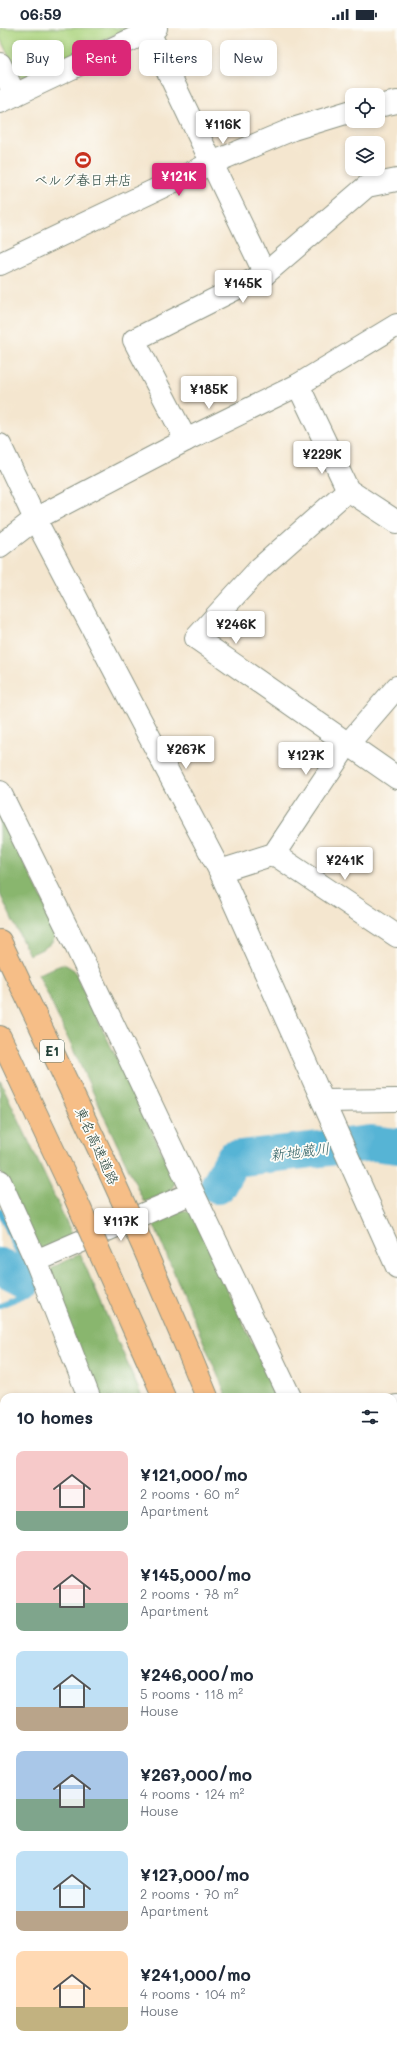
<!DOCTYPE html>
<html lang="en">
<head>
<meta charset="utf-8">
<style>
	body { margin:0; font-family:Mali,"Klee One",sans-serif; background:#f6f6f7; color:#1f2937; height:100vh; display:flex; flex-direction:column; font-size:15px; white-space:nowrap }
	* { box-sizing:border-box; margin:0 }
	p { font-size:13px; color:#747a83 }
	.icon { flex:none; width:22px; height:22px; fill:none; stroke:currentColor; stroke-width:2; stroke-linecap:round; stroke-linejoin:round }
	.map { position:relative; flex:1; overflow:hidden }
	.sheet { position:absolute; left:0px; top:1365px; width:397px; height:656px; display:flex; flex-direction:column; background:#fff; border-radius:12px 12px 0 0; box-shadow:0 2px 6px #0003 }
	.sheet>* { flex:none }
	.banner { position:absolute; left:12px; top:12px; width:373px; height:36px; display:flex; gap:8px }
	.fabs { position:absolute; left:345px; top:60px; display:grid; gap:8px }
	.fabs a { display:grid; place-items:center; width:40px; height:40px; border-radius:8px; background:#fff; box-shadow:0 2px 6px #0003; font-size:20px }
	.price { position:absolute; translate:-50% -34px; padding:0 9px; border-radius:4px; background:#fff; color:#222; font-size:13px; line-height:26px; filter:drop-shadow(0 1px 2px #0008) }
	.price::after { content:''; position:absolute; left:50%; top:24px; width:12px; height:9px; margin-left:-6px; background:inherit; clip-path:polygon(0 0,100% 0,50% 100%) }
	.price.active { background:#db2777; color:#fff }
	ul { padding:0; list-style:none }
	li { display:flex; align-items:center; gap:12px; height:100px; padding:0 16px }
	li span { display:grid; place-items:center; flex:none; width:112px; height:80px; border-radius:8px; color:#555 }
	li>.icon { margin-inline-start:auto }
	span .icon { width:48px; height:48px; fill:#fffc; stroke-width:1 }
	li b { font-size:17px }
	h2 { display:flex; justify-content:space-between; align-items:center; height:48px; padding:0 16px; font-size:17px }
	.tag { padding:0 14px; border-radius:8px; background:#fff; box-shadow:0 2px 6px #0003; font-size:14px; line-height:36px }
	.tag.active { background:#db2777; color:#fff }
	.status { display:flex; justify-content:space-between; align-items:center; height:28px; padding:0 20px; background:#fff; direction:ltr }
	.status svg { height:11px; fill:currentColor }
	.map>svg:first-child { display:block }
	.green { fill:#acd47f; stroke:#66885a }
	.forest { fill:#89b66e; stroke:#547a51 }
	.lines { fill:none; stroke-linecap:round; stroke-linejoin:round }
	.stream { stroke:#56b4d5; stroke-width:6 }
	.river { stroke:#56b4d5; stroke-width:36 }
	.minor-casing { stroke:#8a9282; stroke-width:24 }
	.tertiary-casing { stroke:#8a9282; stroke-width:24 }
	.secondary-casing { stroke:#8a9282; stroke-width:24 }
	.motorway-casing { stroke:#8a9282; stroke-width:24 }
	.minor { stroke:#fff; stroke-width:22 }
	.tertiary { stroke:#fff; stroke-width:22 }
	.secondary { stroke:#fbe5cf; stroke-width:22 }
	.motorway { stroke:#f6be87; stroke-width:22 }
	.motorway-bridge-casing { stroke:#8a9282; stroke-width:24; stroke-linecap:butt }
	.motorway-bridge { stroke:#f6be87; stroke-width:22 }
	.labels { text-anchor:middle; stroke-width:3.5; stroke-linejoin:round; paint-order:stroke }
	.shield { fill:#fdfcf7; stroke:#62766e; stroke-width:1 }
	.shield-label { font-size:13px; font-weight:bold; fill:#1f3d34 }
	.poi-label { font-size:14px; fill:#1f3d34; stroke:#fdfcf7 }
	.street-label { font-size:14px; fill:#1f3d34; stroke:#fdfcf7 }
	.water-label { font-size:15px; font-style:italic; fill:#306164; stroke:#fdfcf7 }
</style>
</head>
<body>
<div class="status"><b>06:59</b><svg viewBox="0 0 49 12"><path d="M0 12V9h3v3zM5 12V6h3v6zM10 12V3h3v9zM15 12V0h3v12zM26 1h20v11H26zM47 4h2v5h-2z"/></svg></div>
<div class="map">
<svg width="397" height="2021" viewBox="0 0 397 2021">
	<rect width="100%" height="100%" fill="#fdfcf7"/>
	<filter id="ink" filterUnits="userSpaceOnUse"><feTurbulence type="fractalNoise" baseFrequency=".025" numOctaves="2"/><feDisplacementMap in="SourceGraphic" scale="8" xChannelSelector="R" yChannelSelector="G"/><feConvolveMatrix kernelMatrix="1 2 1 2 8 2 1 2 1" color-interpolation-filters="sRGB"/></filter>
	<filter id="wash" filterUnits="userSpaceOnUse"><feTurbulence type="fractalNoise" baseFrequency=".012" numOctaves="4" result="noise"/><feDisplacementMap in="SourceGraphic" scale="16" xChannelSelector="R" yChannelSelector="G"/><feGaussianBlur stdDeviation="0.9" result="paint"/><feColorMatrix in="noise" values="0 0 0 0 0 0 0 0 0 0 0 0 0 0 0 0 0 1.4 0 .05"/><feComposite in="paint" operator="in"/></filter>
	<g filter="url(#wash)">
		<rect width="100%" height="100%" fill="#f4e6cf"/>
		<!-- green -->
		<path class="green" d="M 0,0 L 128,0 L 25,50 L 18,47 L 0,10 Z"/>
		<!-- forest -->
		<g class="forest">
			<path d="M 0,786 L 57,901 C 56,917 42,921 29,927 L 0,866 Z"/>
			<path d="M 64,936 L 74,942 L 176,1153 L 170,1164 L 144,1174 L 38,946 Z"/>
			<path d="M 0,1052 L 73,1208 L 43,1222 L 33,1218 L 0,1142 Z"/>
			<path d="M 181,1182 L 192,1184 L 277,1369 L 227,1369 L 153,1195 Z"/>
			<path d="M 80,1226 L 142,1369 L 97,1369 L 49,1245 L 53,1239 Z"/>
			<path d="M 0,1663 L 4,1664 L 4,1805 L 0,1801 Z"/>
			<path d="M 393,1715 L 397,1717 L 397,1801 L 393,1789 Z"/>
			<path d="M 358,2017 L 386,2017 L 388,2021 L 359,2021 Z"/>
		</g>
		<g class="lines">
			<!-- stream -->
			<g class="stream">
				<path d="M 0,1183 L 35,1263 L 0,1277"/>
				<path d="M 0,1464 L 4,1465"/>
				<path d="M 0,1676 L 4,1676"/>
			</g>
			<!-- river -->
			<g class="river">
				<path d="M 218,1158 L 233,1131 L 372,1115 L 397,1118"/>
				<path d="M 0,1238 L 25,1251"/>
			</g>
		</g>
	</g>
	<g filter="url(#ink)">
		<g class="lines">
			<!-- minor casing -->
			<g class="minor-casing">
				<g id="minor">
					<path d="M 149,4 L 265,246"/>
					<path d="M 0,36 L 15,67"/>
					<path d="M 0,74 L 156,0"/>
					<path d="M 378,78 L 397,74"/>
					<path d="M 0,236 L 212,135 L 293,101 L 352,83"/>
					<path d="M 298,357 L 348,462 L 397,494"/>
					<path d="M 186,412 L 134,312 L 265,246 L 367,158 L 397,152"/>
					<path d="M 348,462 L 260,540 L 196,610 L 397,750"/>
					<path d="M 0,518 L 35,491"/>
					<path d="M 0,764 L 74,914 L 290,1369"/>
					<path d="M 274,826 L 397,908"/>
					<path d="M 220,843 L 274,826 L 347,717 L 397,659"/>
					<path d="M 323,1073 L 397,1072"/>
					<path d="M 0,1153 L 36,1233 L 89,1369"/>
					<path d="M 36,1233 L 192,1165"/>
					<path d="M 393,1379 L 397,1378"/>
					<path d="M 393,1654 L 397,1665"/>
					<path d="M 348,2017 L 350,2021"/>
				</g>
			</g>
			<!-- tertiary casing -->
			<g class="tertiary-casing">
				<g id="tertiary">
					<path d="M 0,417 L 35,491 L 220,843 L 397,1239"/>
					<path d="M 35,491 L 186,412 L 298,357 L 397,297"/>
				</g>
			</g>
			<!-- secondary casing -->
			<g class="secondary-casing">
				<g id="secondary">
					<path d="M 0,1629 L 4,1629"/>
					<path d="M 393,1696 L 397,1697"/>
				</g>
			</g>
			<!-- motorway casing -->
			<g class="motorway-casing">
				<g id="motorway">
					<path d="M 0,913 L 104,1132"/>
					<path d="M 0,1009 L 66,1149"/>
					<path d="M 189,1325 L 207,1369"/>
					<path d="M 153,1344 L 164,1369"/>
					<path d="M 393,1851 L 397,1862"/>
					<path d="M 393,1969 L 397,1981"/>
				</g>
			</g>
			<!-- minor -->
			<use href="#minor" class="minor"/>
			<!-- tertiary -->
			<use href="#tertiary" class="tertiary"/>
			<!-- secondary -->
			<use href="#secondary" class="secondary"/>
			<!-- motorway -->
			<use href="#motorway" class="motorway"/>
			<!-- motorway-bridge casing -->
			<g class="motorway-bridge-casing">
				<g id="motorway-bridge">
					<path d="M 104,1132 L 143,1218 L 189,1325"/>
					<path d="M 66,1149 L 153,1344"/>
				</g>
			</g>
			<!-- motorway-bridge -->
			<use href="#motorway-bridge" class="motorway-bridge"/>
		</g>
	</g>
	<!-- icons -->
	<defs>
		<g id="stadium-disc" transform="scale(0.9)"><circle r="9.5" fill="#c8321e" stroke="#fdfcf7"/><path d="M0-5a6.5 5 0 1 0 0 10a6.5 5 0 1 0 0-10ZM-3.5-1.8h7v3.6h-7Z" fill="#fff"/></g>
	</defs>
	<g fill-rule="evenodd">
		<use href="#stadium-disc" x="83" y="132"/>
	</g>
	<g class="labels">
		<!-- shield labels -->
		<rect class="shield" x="40" y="1012" width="24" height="22" rx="3"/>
		<g class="shield-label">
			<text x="52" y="1028">E1</text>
		</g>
		<!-- poi labels -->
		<g class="poi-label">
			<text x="83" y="157">ベルグ春日井店</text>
		</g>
		<!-- street labels -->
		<g class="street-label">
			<text transform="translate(97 1118) rotate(65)" y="5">東名高速道路</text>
		</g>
		<!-- water labels -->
		<g class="water-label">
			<text transform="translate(300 1124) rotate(-7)" y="5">新地蔵川</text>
		</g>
	</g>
</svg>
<div class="fabs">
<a><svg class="icon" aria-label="locate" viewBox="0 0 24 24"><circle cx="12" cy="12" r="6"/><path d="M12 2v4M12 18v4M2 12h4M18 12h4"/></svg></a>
<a><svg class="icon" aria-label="layers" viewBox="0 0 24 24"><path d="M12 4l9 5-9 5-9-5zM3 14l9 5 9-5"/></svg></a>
</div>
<b class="price" style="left:223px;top:117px">¥116K</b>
<b class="price active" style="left:179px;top:169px">¥121K</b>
<b class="price" style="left:243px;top:276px">¥145K</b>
<b class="price" style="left:209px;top:382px">¥185K</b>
<b class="price" style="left:322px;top:447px">¥229K</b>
<b class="price" style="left:236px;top:617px">¥246K</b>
<b class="price" style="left:186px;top:742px">¥267K</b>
<b class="price" style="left:306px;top:748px">¥127K</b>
<b class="price" style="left:345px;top:853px">¥241K</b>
<b class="price" style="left:121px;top:1214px">¥117K</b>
<div class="banner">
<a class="tag">Buy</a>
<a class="tag active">Rent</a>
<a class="tag">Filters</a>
<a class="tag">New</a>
</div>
<section class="sheet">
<h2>10 homes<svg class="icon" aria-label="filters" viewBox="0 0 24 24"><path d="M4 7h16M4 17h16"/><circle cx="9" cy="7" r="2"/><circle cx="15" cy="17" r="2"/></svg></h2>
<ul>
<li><span style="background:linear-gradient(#f6c9c9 75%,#7fa58c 0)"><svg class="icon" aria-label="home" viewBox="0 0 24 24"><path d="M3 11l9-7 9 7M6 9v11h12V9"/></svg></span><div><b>¥121,000/mo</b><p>2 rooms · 60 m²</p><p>Apartment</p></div></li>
<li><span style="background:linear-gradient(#f6c9c9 65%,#7fa58c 0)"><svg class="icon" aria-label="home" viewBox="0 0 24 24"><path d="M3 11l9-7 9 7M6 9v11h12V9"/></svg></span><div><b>¥145,000/mo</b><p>2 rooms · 78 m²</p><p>Apartment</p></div></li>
<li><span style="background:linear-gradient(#bfe0f5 70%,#b9a48a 0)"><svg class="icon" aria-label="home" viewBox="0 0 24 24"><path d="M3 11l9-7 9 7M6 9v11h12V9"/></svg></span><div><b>¥246,000/mo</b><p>5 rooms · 118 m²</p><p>House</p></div></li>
<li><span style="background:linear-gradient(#a9c7e8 60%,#7fa58c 0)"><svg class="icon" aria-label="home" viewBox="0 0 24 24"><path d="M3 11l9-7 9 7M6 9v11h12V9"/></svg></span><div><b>¥267,000/mo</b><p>4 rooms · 124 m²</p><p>House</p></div></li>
<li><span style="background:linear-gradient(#bfe0f5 75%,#b9a48a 0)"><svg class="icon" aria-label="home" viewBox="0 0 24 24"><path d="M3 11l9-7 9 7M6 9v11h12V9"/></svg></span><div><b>¥127,000/mo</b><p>2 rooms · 70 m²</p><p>Apartment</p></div></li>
<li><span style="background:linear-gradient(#ffd9b3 70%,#c2b280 0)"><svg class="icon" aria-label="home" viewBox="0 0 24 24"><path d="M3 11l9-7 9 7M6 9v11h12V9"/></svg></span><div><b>¥241,000/mo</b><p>4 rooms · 104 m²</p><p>House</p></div></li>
</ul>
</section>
</div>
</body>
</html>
